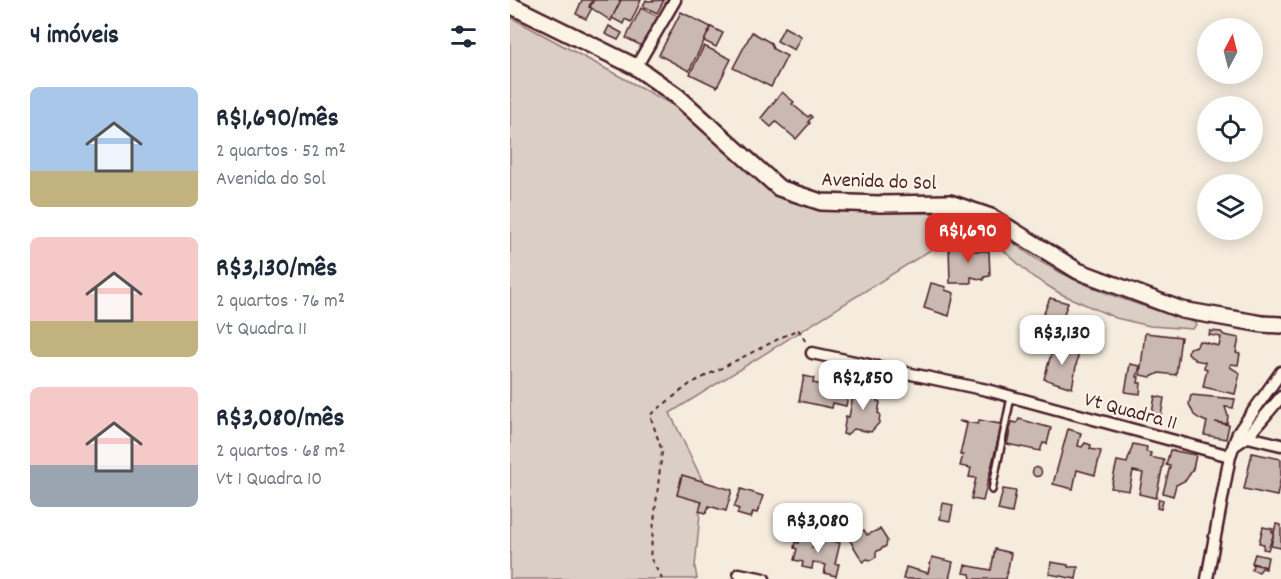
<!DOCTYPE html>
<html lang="pt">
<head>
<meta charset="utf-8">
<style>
	body { margin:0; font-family:Dekko,sans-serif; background:#f6f6f7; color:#1f2937; height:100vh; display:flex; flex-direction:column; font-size:22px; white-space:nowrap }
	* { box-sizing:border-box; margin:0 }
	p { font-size:20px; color:#747a83 }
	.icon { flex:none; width:33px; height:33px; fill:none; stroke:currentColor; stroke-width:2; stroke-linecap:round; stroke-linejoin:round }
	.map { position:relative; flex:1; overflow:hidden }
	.details { display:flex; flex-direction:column; background:#fff; width:510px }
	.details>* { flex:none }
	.needle { width:39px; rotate:7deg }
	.buttons { position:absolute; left:687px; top:18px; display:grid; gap:12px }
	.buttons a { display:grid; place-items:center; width:66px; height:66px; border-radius:50%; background:#fff; box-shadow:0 3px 15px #0003; font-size:30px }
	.price { position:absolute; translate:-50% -51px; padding:0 14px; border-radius:12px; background:#fff; color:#222; font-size:20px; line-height:39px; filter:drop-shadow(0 2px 3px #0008) }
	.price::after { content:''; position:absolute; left:50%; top:36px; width:18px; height:14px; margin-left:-9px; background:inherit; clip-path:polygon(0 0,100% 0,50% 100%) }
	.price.active { background:#d93025; color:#fff }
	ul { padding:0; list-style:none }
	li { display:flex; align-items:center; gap:18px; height:150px; padding:0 30px }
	li span { display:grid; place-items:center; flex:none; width:168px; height:120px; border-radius:9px; color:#555 }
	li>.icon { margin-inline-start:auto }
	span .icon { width:72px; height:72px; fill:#fffc; stroke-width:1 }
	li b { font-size:26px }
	h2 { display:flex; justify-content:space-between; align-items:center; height:72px; padding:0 30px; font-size:26px }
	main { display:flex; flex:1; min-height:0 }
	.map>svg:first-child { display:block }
	.green { fill:#dbcec4; stroke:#927678; stroke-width:1.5 }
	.building { fill:#cab9b1; stroke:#4a1f2b; stroke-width:1.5 }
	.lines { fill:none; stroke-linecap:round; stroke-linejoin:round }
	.lane-casing { stroke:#4a1f2b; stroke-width:10 }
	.street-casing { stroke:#4a1f2b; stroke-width:15 }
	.secondary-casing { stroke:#4a1f2b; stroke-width:20 }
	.path { stroke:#4a1f2b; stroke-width:2; stroke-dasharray:4.5 4.5; stroke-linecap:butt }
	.lane { stroke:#fcf5e5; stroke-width:5 }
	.street { stroke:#fcf5e5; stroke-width:10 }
	.secondary { stroke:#fcf5e5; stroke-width:15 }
	.labels { text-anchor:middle; stroke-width:4.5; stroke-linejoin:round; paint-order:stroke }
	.street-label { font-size:21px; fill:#4a1f2b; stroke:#fcf5e5 }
</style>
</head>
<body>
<main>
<section class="details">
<h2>4 imóveis<svg class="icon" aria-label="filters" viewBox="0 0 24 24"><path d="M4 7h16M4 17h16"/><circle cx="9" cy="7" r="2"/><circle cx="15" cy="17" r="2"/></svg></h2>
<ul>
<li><span style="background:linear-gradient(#a9c7e8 70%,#c2b280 0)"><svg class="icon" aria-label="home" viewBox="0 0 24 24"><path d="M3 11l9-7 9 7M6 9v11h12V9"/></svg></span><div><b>R$1,690/mês</b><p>2 quartos · 52 m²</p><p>Avenida do Sol</p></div></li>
<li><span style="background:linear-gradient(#f6c9c9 70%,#c2b280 0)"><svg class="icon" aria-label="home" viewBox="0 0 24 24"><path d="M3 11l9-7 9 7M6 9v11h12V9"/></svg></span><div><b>R$3,130/mês</b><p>2 quartos · 76 m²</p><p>Vt Quadra 11</p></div></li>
<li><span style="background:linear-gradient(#f6c9c9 65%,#9aa5b1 0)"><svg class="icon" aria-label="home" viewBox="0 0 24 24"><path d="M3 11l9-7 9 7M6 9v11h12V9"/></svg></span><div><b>R$3,080/mês</b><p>2 quartos · 68 m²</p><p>Vt 1 Quadra 10</p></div></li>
</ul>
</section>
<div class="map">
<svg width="771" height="579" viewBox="0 0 771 579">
	<rect width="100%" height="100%" fill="#f5ecde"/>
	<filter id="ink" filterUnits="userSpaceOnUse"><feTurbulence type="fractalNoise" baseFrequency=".0167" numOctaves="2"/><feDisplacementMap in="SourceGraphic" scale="12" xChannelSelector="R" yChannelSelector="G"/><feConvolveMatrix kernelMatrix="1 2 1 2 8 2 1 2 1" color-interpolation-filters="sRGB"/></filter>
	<g filter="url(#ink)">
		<!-- green -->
		<path class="green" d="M 0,17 L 161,104 L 274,194 L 341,211 L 451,214 C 482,224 506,247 533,263 C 581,291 635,307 687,323 L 683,329 L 640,326 L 606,318 L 551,294 L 523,277 L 483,241 L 459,226 L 160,413 L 193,482 L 185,567 L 187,579 L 0,579 Z"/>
		<!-- building -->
		<g class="building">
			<path d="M 72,0 L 82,0 L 79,7 L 82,8 L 76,19 L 66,14 Z"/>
			<path d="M 84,0 L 111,0 L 101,21 L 80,7 Z"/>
			<path d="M 111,0 L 131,0 L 121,22 L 115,19 L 113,24 L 102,18 Z"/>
			<path d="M 136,0 L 138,1 L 154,0 L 147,13 L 133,6 Z"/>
			<path d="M 131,8 L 149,17 L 134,47 L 116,38 Z"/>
			<path d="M 171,12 L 201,27 L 179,71 L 149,55 Z"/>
			<path d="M 99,26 L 112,33 L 108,40 L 95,34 Z"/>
			<path d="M 201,27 L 213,33 L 206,47 L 194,41 Z"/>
			<path d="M 274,27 L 291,36 L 284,50 L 267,41 Z"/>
			<path d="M 242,32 L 261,43 L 263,49 L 277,56 L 261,87 L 223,68 Z"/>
			<path d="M 194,46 L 221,59 L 207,87 L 180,74 Z"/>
			<path d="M 272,92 L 284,102 L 282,104 L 298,117 L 300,115 L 302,117 L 298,122 L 300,123 L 286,139 L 266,122 L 261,127 L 251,118 Z"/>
			<path d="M 439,246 L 461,246 L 461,251 L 479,251 L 480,276 L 474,277 L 474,280 L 461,277 L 461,283 L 440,283 Z"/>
			<path d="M 421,283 L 436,287 L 435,290 L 444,293 L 439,316 L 414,308 Z"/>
			<path d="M 540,298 L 558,303 L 547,332 L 529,325 Z"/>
			<path d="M 700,331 L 711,332 L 714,335 L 729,338 L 726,353 L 730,354 L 728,365 L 721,364 L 720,367 L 730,373 L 725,394 L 693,387 L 697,369 L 694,368 L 695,362 L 685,360 L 678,353 L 679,348 L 687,346 L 689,341 L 709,346 L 711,337 L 699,335 Z"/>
			<path d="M 635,333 L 671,337 L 666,375 L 649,373 L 641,377 L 630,375 Z"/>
			<path d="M 544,344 L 569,350 L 562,388 L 534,379 Z"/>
			<path d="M 620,364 L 630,366 L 627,377 L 629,377 L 628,383 L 631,383 L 630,394 L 615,392 Z"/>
			<path d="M 294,376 L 304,378 L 303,383 L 313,385 L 314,380 L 340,385 L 336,406 L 323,403 L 322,408 L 289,401 Z"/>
			<path d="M 345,386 L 369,391 L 367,401 L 370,402 L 368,413 L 370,414 L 369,423 L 361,432 L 344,429 L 336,435 L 333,434 L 336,416 L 339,417 Z"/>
			<path d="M 681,395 L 725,399 L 723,408 L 715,407 L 718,416 L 717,424 L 705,422 L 719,425 L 716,439 L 694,435 L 697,422 L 690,419 L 684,415 L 679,404 Z"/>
			<path d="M 645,396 L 654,398 L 651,416 L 642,414 Z"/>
			<path d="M 509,419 L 541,428 L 537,444 L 533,443 L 530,451 L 497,444 L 502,422 L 507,423 Z"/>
			<path d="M 469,420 L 490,424 L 491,427 L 473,501 L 461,499 L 466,478 L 459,477 L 461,468 L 450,466 L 453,455 L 450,455 L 457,424 L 449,421 L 468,424 Z"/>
			<path d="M 558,429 L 571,433 L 568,446 L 572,447 L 575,443 L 581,445 L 580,449 L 591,451 L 585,475 L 567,470 L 563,489 L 543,484 Z"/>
			<path d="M 623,444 L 637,447 L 636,452 L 641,453 L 640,457 L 654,460 L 646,498 L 629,494 L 633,473 L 623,471 L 619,491 L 601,488 L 607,461 L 617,463 Z"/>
			<path d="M 660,450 L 686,455 L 683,469 L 676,480 L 666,485 L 663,496 L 653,493 L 660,466 L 656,465 Z"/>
			<path d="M 742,453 L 771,459 L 771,477 L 767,496 L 734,489 Z"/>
			<circle cx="527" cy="472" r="4.5"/>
			<path d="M 172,475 L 222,490 L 216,511 L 199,506 L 196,513 L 189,511 L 192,502 L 167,495 Z"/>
			<path d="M 231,489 L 253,496 L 247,513 L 243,512 L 241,518 L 227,514 L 229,509 L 224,507 Z"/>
			<path d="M 493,489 L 506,491 L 502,513 L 488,510 Z"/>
			<path d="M 649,499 L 653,500 L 651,509 L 647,508 Z"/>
			<path d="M 433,503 L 443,505 L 440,521 L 430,519 Z"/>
			<path d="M 766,524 L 771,525 L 771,548 L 761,546 Z"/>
			<path d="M 753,527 L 763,529 L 762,532 L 764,533 L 758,550 L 753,549 L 754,544 L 749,543 Z"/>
			<path d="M 370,529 L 377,540 L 376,546 L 366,552 L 366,557 L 361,560 L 357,559 L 353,562 L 339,539 L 354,530 L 357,535 Z"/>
			<path d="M 291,534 L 298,536 L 297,539 L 304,540 L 302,548 L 305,548 L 307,539 L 312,541 L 313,536 L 322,538 L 322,541 L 330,543 L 325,564 L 329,564 L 326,576 L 314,573 L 316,565 L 303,562 L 302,569 L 292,567 L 293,562 L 284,560 L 287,549 L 284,548 L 285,542 L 289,543 Z"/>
			<path d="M 485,549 L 501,553 L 496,579 L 461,579 L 460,574 L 453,573 L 455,565 L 481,570 Z"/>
			<path d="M 745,554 L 758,557 L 756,567 L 742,563 Z"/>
			<path d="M 422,557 L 443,562 L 439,579 L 393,579 L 396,567 L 418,573 Z"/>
			<path d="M 541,562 L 558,565 L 558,567 L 568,567 L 566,579 L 539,574 Z"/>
			<path d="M 743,564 L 756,567 L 756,569 L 752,568 L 749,572 L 742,570 Z"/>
		</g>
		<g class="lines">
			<!-- lane casing -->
			<g class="lane-casing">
				<path id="lane" d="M 482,490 L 501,397"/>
			</g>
			<!-- street casing -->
			<g class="street-casing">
				<g id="street">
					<path d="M 126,67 L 165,0"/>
					<path d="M 302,353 L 477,390 L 720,456"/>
					<path d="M 734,436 L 771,445"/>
					<path d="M 725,445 L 737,437 L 771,397"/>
					<path d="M 229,574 L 254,579"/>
					<path d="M 697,579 L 720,456 L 728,433 L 771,372"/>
				</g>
			</g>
			<!-- secondary casing -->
			<g class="secondary-casing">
				<path id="secondary" d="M 0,5 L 126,67 L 167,96 L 269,188 L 311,202 L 370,204 L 440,203 L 481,217 L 568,271 L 672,310 L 752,324 L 771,325"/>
			</g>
			<!-- path -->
			<path class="path" d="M 152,579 L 140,557 L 152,451 L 140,415 L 180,384 L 288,329 L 297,344"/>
			<!-- lane -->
			<use href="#lane" class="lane"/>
			<!-- street -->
			<use href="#street" class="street"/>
			<!-- secondary -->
			<use href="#secondary" class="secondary"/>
		</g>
	</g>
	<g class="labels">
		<!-- street labels -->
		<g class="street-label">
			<text transform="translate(369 180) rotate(2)" y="7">Avenida do Sol</text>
			<text transform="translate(621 410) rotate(15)" y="7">Vt Quadra 11</text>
		</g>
	</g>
</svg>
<div class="buttons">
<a><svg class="needle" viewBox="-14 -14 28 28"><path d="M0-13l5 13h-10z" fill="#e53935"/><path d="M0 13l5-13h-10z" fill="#747a83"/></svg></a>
<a><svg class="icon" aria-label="locate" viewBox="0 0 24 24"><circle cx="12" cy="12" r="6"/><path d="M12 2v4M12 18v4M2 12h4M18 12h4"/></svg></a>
<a><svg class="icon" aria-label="layers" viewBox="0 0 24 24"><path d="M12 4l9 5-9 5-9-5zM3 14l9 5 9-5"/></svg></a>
</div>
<b class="price active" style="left:458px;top:264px">R$1,690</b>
<b class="price" style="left:552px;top:366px">R$3,130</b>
<b class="price" style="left:353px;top:411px">R$2,850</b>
<b class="price" style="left:308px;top:554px">R$3,080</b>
</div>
</main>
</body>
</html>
